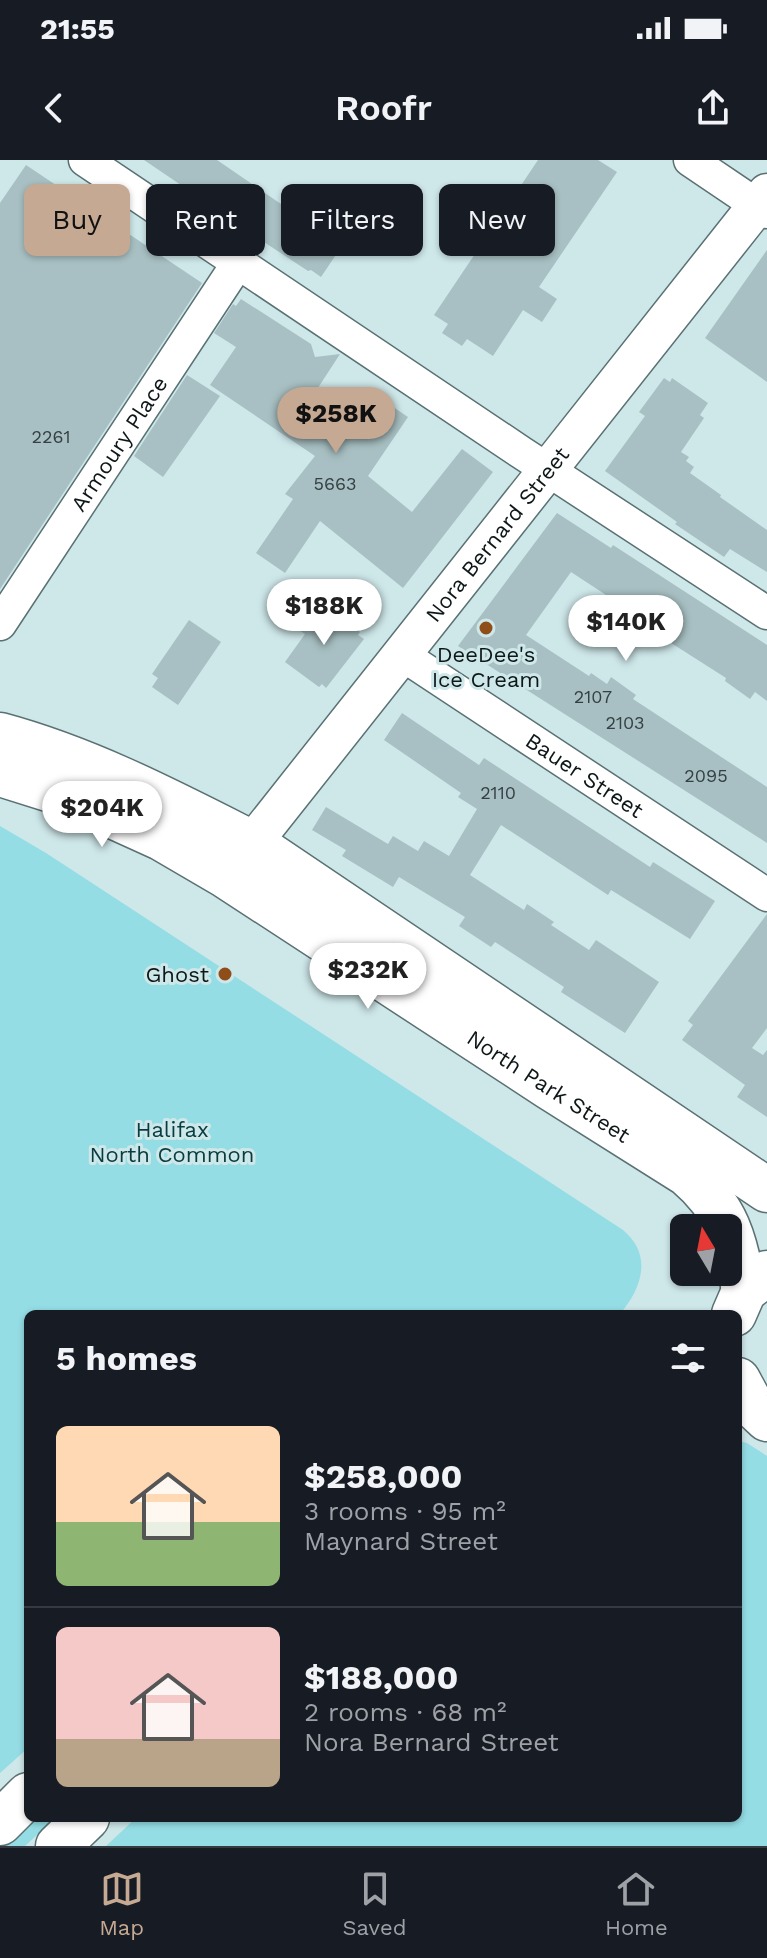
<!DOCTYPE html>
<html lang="en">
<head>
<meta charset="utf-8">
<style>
	body { margin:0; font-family:"Work Sans",sans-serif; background:#20242c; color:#f1f3f6; height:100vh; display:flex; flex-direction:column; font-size:30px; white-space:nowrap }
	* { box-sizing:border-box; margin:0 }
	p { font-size:26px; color:#9ea1a6 }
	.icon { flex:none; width:44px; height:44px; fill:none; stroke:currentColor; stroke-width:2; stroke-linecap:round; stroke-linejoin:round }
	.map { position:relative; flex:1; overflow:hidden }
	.side { position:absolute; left:24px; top:1150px; width:718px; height:512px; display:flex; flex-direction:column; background:#171b24; border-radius:12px; box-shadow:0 2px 6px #0004 }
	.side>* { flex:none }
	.guide { position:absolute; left:24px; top:24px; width:720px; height:72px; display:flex; gap:16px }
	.needle { width:52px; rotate:350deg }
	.fabs { position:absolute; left:670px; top:1054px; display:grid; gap:16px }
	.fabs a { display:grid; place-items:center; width:72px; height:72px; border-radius:12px; background:#171b24; box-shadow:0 2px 6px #0004; font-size:40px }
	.price { position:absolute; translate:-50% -68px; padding:0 18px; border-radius:28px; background:#fff; color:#222; font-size:26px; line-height:52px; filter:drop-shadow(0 2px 4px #0008) }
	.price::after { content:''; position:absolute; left:50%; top:48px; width:24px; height:18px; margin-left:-12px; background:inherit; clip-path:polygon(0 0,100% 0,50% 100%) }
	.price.active { background:#c5a993; color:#111 }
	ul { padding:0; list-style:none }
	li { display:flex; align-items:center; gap:24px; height:200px; padding:0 32px }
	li+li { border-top:2px solid #363941 }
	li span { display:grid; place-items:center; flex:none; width:224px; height:160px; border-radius:12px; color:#555 }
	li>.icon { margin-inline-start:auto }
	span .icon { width:96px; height:96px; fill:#fffc; stroke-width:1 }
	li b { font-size:34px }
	h2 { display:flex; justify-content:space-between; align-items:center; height:96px; padding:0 32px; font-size:34px }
	.tag { padding:0 28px; border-radius:12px; background:#171b24; box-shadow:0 2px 6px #0004; font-size:28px; line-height:72px }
	.tag.active { background:#c5a993; color:#111 }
	.status { display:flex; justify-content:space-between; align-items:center; height:56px; padding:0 40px; background:#171b24; direction:ltr }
	.status svg { height:22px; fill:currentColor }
	header { display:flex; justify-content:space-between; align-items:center; height:104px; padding:0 32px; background:#171b24; font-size:36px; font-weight:600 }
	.tabs { display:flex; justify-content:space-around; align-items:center; height:112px; border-top:2px solid #363941; background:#171b24; font-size:22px; color:#9ea1a6 }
	.tabs a { display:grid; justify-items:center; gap:4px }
	.tabs .active { color:#c5a993 }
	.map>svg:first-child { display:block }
	.green { fill:#94dde5 }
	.building { fill:#a8c0c3 }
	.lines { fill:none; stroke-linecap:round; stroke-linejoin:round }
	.minor-casing { stroke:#5a7174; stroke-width:35 }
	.tertiary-casing { stroke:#5a7174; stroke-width:41 }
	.secondary-casing { stroke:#5a7174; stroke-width:47 }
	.primary-casing { stroke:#5a7174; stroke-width:47 }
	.minor { stroke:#fff; stroke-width:32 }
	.tertiary { stroke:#fff; stroke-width:38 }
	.secondary { stroke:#fff; stroke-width:44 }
	.primary { stroke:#fff; stroke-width:44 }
	.poi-dot { fill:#8f4e19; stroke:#cee7e9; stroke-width:3 }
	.labels { text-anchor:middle; stroke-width:6; stroke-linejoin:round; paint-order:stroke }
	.number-label { font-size:18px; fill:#344143 }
	.street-label { font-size:22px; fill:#0e1718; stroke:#cee7e9 }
	.poi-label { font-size:22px; fill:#0e1718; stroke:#cee7e9 }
	.park-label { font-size:22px; fill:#083c41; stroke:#cee7e9 }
</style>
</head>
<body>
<div class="status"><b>21:55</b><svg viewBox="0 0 49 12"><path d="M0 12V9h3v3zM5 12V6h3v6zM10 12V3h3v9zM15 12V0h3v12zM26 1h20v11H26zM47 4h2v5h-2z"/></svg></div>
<header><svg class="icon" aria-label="back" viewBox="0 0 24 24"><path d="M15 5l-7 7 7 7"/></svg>Roofr<svg class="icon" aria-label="share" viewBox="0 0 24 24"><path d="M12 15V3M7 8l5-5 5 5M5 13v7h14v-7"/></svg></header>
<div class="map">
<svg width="767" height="1686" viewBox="0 0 767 1686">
	<rect width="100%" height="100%" fill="#cee7e9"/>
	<!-- green -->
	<g class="green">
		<path d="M 0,666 L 46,693 L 623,1070 C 653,1095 642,1128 620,1154 L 28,1154 L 28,1588 L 0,1613 Z"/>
		<path d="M 738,1281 L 747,1283 L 767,1296 L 767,1686 L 106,1686 L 136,1658 L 738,1658 Z"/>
		<path d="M 28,1658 L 55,1658 L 25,1686 L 0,1686 Z"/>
	</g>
	<!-- building -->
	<g class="building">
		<path d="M 144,0 L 217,0 L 319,70 L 327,58 L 350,74 L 321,117 L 311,110 L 308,111 L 232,61 L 231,63 L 207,46 L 209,44 Z"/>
		<path d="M 538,0 L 598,0 L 617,12 L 539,127 L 557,139 L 542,162 L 523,150 L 493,196 L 467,179 L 462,186 L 442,173 L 448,164 L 434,155 Z"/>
		<path d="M 26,5 L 202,123 L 0,429 L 0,43 Z"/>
		<path d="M 767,90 L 767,222 L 705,178 Z"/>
		<path d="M 241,139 L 311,184 L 315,197 L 340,194 L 301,254 L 335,284 L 371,232 L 408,257 L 368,316 L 412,352 L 462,289 L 493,312 L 403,428 L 320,361 L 285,413 L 256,393 L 293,339 L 285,334 L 315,296 L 210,225 L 236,187 L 214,173 L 233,144 L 236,146 Z"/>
		<path d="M 187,215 L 220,236 L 163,317 L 134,296 Z"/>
		<path d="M 664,218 L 670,222 L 672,218 L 708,243 L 700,255 L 704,258 L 681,292 L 689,297 L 686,301 L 694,307 L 690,313 L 721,335 L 720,337 L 767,370 L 767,412 L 730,389 L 724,397 L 675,364 L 677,362 L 605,311 L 645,256 L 639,252 Z"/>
		<path d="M 557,353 L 611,388 L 613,385 L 767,485 L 767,541 L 755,532 L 750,539 L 725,521 L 726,518 L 668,481 L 670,477 L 571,412 L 526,475 L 589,516 L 591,513 L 607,524 L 611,517 L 636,535 L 633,539 L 767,627 L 767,683 L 458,486 Z"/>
		<path d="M 320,443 L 360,472 L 358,475 L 364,479 L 326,528 L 322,524 L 319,527 L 285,502 L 305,474 L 299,470 Z"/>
		<path d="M 189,460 L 221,482 L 178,545 L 152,527 L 158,518 L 152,514 Z"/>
		<path d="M 402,553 L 479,605 L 484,598 L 650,707 L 653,702 L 715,741 L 690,779 L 611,730 L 608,735 L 501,665 L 470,715 L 524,750 L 527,744 L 554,762 L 551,765 L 589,790 L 596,780 L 659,822 L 625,873 L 561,832 L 564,827 L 495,782 L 491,787 L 459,766 L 465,757 L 399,717 L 393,727 L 342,696 L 346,690 L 312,670 L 326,647 L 388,684 L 393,676 L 418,691 L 424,681 L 449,696 L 477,649 L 458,637 L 461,633 L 384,580 Z"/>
		<path d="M 767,754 L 767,868 L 752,888 L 763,895 L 767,890 L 767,957 L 737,937 L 745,925 L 682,880 L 693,865 L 688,861 Z"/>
	</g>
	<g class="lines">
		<!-- minor casing -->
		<g class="minor-casing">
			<g id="minor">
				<path d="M 85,0 L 522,293 L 767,453"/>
				<path d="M 690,0 L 767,52"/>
				<path id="s1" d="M 0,464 L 238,103"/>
				<path id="s2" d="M 401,494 L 767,735"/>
			</g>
		</g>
		<!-- tertiary casing -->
		<g class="tertiary-casing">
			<g id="tertiary">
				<path id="s3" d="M 235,705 L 767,33"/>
			</g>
		</g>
		<!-- secondary casing -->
		<g class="secondary-casing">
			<g id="secondary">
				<path d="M 0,575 C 89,599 171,642 252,683 L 767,1030"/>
				<path id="s4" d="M 0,614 L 64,634 L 161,678 L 226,716 L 549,927 L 687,1014 C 727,1048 736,1081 744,1131"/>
			</g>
		</g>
		<!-- primary casing -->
		<g class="primary-casing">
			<g id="primary">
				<path d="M 734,1154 L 744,1131 L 767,1113"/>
				<path d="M 738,1220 L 751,1244 L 767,1259"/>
				<path d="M 0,1663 L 28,1635"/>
				<path d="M 58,1686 L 87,1658"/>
			</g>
		</g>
		<!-- minor -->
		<use href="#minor" class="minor"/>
		<!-- tertiary -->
		<use href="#tertiary" class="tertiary"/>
		<!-- secondary -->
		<use href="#secondary" class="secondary"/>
		<!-- primary -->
		<use href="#primary" class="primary"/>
	</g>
	<!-- markers -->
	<g class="poi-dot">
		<circle cx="486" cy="468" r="8"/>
		<circle cx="225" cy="814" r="8"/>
	</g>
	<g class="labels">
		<!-- number labels -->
		<g class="number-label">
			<text x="51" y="283">2261</text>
			<text x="335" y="330">5663</text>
			<text x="593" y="543">2107</text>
			<text x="625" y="569">2103</text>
			<text x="706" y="622">2095</text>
			<text x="498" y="639">2110</text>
		</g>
		<!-- street labels -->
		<g class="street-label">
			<text dy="8" stroke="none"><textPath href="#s1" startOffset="216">Armoury Place</textPath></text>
			<text dy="8" stroke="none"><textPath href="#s3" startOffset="422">Nora Bernard Street</textPath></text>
			<text dy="8" stroke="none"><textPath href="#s2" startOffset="220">Bauer Street</textPath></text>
			<text dy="8" stroke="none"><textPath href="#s4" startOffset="634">North Park Street</textPath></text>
		</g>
		<!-- poi labels -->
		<g class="poi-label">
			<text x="486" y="502">DeeDee's<tspan x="486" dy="25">Ice Cream</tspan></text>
			<text x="209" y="822" text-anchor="end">Ghost</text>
		</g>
		<!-- park labels -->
		<g class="park-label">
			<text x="172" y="977">Halifax<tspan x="172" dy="25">North Common</tspan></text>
		</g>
	</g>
</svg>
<div class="fabs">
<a><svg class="needle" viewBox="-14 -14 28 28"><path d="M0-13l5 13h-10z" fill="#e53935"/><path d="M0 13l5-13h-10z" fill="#9ea1a6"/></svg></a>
</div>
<b class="price active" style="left:336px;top:295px">$258K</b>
<b class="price" style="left:324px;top:487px">$188K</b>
<b class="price" style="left:626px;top:503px">$140K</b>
<b class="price" style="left:102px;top:689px">$204K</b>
<b class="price" style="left:368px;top:851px">$232K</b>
<div class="guide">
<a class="tag active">Buy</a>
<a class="tag">Rent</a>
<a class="tag">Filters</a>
<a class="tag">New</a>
</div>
<section class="side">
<h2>5 homes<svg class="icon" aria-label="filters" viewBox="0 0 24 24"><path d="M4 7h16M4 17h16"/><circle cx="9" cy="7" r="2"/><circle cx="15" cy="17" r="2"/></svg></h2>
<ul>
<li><span style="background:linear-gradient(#ffd9b3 60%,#8fb573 0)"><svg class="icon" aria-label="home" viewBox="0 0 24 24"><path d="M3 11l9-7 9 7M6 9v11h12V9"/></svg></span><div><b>$258,000</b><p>3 rooms · 95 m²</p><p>Maynard Street</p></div></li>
<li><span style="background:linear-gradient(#f6c9c9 70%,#b9a48a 0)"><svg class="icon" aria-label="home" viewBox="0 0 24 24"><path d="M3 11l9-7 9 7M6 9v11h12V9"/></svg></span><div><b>$188,000</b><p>2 rooms · 68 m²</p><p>Nora Bernard Street</p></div></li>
</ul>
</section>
</div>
<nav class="tabs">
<a class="active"><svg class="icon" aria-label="map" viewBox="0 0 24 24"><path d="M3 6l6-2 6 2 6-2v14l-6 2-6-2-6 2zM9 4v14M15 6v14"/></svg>Map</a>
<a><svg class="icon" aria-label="saved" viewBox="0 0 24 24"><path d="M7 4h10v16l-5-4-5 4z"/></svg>Saved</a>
<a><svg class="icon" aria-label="home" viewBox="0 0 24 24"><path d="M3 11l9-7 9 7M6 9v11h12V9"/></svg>Home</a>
</nav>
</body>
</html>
